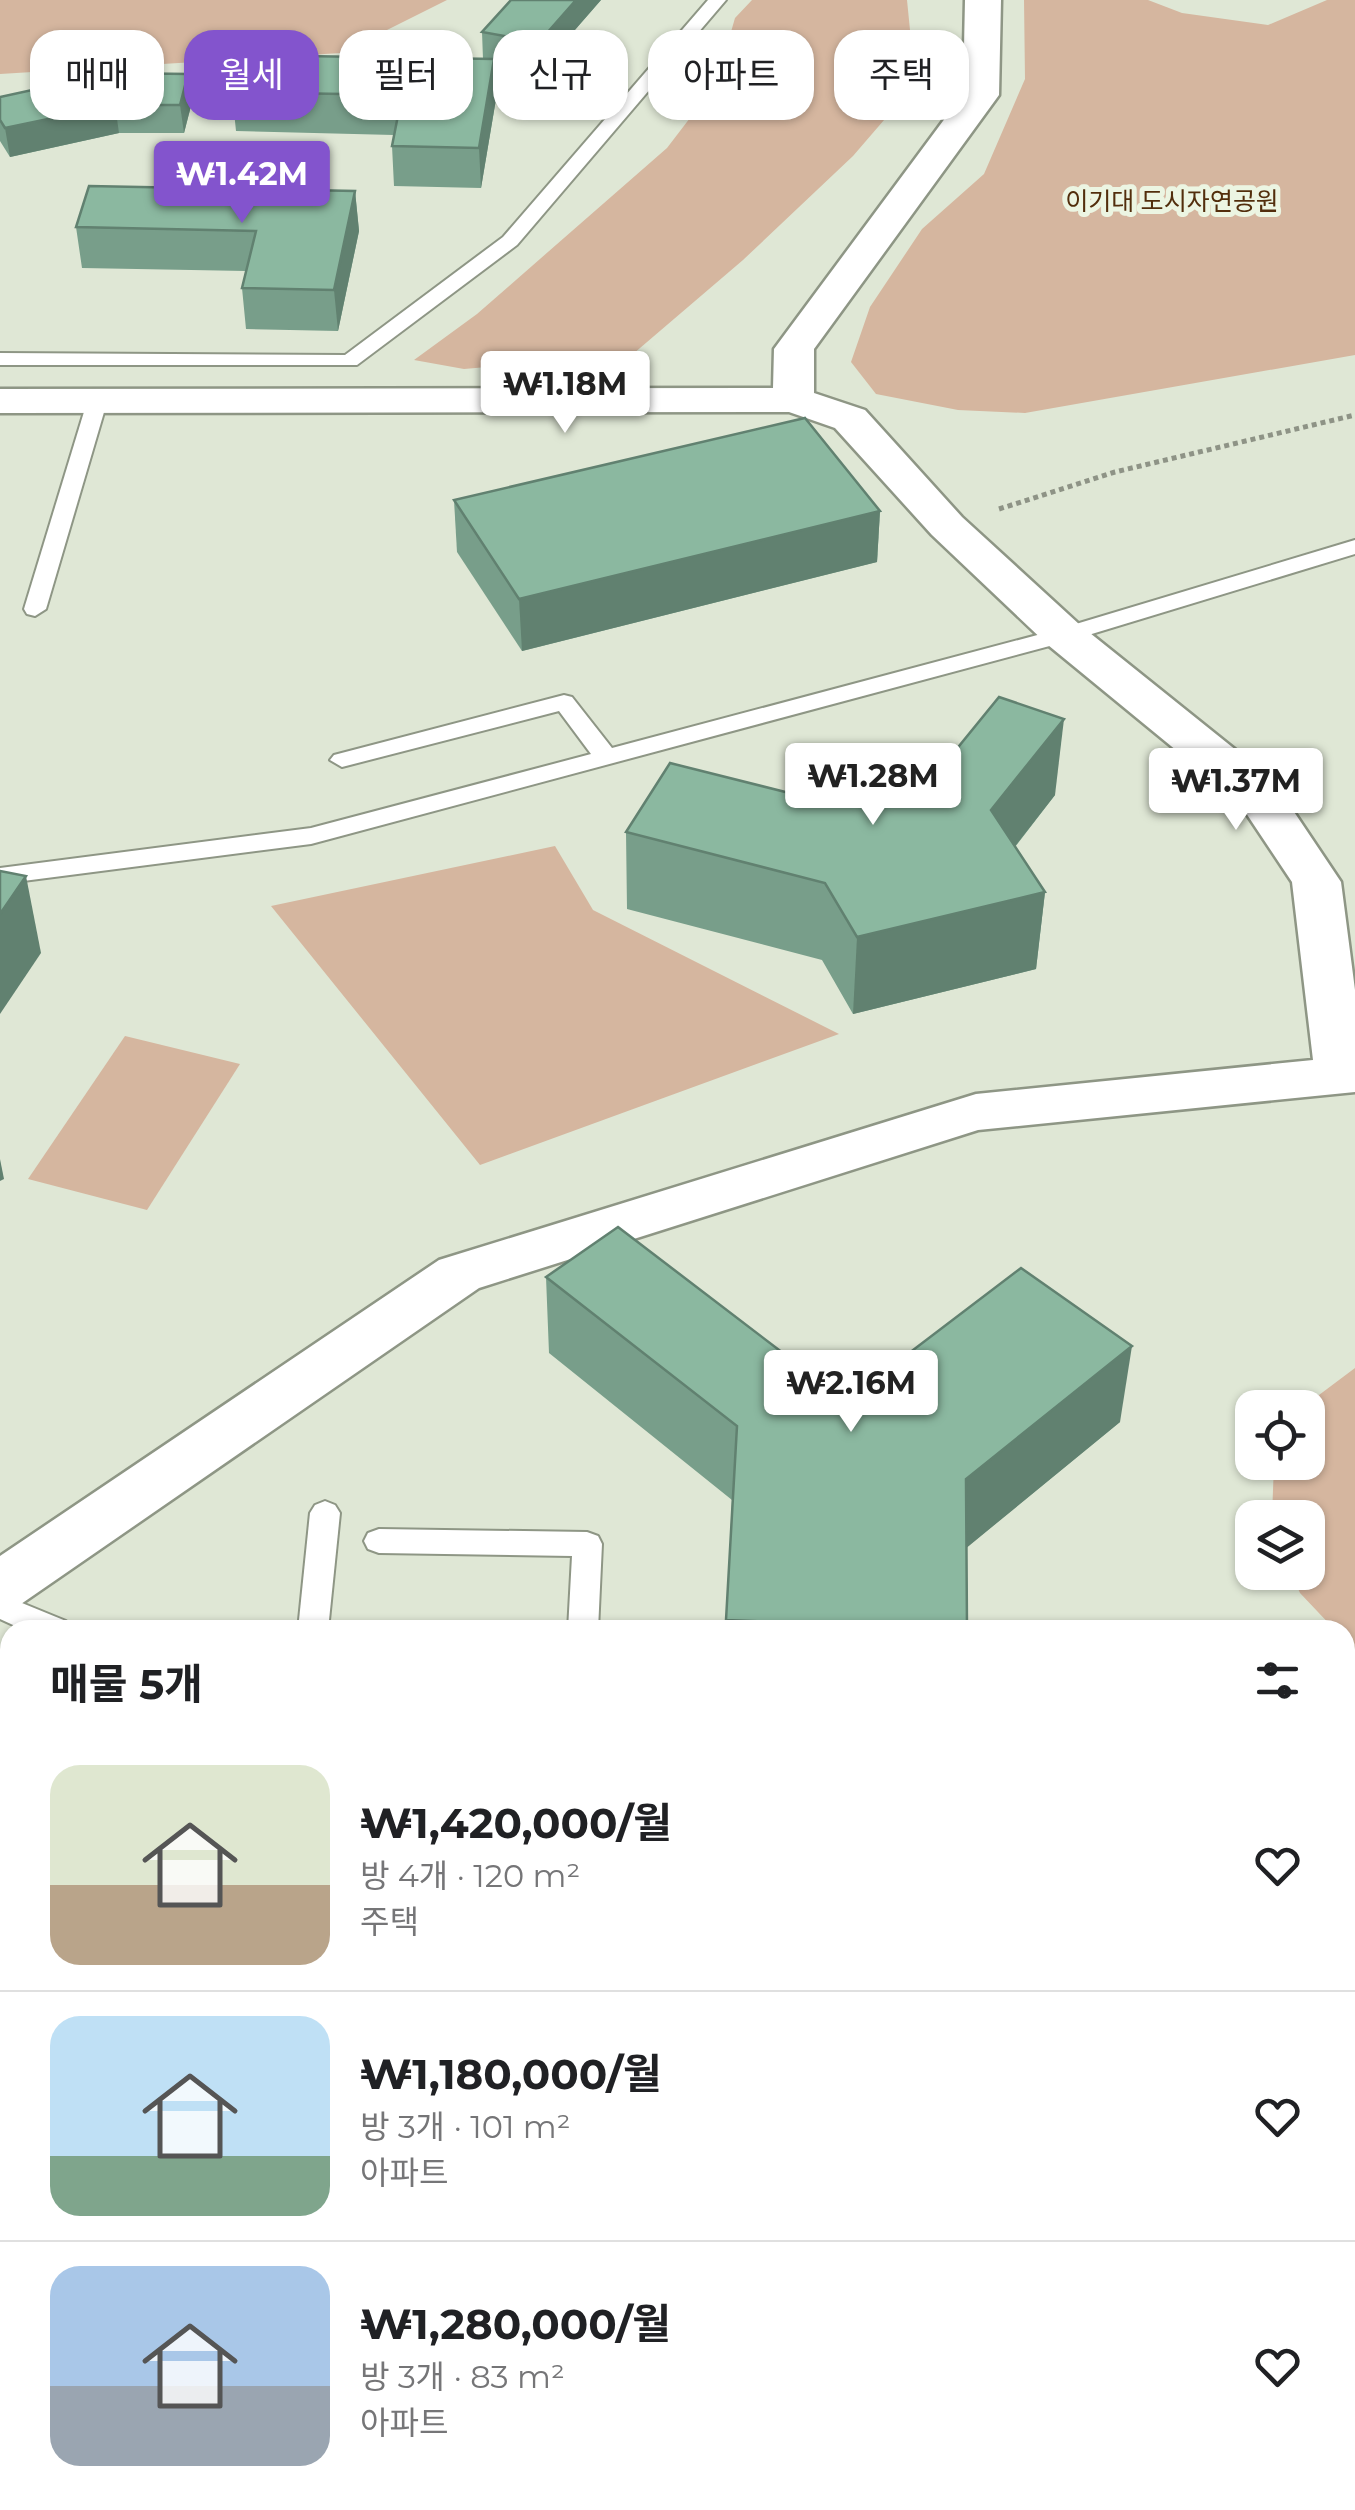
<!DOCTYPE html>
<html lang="ko">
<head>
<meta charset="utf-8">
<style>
	body { margin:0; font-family:Montserrat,"Noto Sans KR",sans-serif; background:#f6f6f6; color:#202124; height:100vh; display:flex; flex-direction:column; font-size:38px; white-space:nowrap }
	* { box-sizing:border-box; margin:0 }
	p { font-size:32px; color:#757577 }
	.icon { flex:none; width:55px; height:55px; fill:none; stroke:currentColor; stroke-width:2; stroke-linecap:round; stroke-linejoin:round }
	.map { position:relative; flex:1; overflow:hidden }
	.panel { position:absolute; left:0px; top:1620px; width:1355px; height:890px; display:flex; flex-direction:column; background:#fff; border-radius:30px 30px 0 0; box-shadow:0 2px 8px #0004 }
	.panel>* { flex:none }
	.guide { position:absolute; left:30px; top:30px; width:1295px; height:90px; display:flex; gap:20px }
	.tools { position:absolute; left:1235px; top:1390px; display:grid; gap:20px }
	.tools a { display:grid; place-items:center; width:90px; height:90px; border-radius:20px; background:#fff; box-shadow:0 2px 8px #0004; font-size:50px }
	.price { position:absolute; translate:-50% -85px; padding:0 22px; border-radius:10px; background:#fff; color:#222; font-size:32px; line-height:65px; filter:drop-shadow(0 2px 5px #0008) }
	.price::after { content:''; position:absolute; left:50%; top:60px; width:30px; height:22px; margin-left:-15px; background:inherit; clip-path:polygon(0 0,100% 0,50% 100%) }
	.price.active { background:#8354cd; color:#fff }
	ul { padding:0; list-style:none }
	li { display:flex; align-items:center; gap:30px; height:250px; padding:0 50px }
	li+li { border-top:2px solid #e0e0e0 }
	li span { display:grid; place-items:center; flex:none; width:280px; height:200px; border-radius:30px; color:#555 }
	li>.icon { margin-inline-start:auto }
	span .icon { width:120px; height:120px; fill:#fffc; stroke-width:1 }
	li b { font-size:42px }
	h2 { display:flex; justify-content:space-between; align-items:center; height:120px; padding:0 50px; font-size:42px }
	.chip { padding:0 35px; border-radius:30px; background:#fff; box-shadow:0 2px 8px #0004; font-size:35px; line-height:90px }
	.chip.active { background:#8354cd; color:#fff }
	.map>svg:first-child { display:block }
	.green { fill:#d5b69f }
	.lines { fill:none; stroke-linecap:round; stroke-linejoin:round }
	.lane-casing { stroke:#8e9685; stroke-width:4 }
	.street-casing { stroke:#8e9685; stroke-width:5 }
	.path { stroke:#8e9386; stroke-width:5; stroke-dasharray:5 4; stroke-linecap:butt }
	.lane { fill:#fff; fill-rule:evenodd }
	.street { fill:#fff; fill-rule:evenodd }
	.wall { fill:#789e8a }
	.shaded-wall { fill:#618170 }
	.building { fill:#8bb8a0; stroke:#618170; stroke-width:2.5 }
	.labels { text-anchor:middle; stroke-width:10; stroke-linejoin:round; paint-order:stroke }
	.far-park-label { font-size:25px; fill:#522e0c; stroke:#ecf5e2 }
</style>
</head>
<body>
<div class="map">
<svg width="1355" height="2510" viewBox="0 0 1355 2510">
	<rect width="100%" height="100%" fill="#dfe7d5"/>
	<!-- green -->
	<g class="green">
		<path d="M 0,0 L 447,0 L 341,53 L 0,74 Z"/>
		<path d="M 752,0 L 907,0 L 910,30 L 903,98 L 853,156 L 743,260 L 633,354 L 464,369 L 414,360 L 477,314 L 667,148 L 716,84 L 735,18 Z"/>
		<path d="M 1024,0 L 1148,0 L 1182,13 L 1268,25 L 1327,0 L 1355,0 L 1355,355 L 1025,413 L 958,410 L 876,394 L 851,362 L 870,307 L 922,229 L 984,174 L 1025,79 Z"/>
		<path d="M 555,846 L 593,910 L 839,1034 L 480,1165 L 271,906 Z"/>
		<path d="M 125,1036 L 240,1064 L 147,1210 L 28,1179 Z"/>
		<path d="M 1355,1368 L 1355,1649 L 1345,1640 L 1345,1630 L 1335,1630 L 1300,1593 L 1291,1573 L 1308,1572 L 1308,1518 L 1272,1517 L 1274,1463 L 1308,1462 L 1308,1408 L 1303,1407 Z"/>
	</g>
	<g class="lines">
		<!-- lane casing -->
		<g class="lane-casing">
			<g id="lane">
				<path d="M 708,0 L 726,0 L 517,245 L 357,365 L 0,365 L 0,353 L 345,355 L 503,237 Z"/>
				<path d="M 97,396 L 107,402 L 46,609 L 35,616 L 27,614 L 24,609 L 87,402 Z"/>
				<path d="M 1355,540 L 1355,554 L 1072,640 L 311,844 L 0,884 L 0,868 L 311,828 L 591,754 L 559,711 L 342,767 L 330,760 L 334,755 L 564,695 L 572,697 L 612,748 L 1056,630 Z"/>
				<path d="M 325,1501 L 335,1505 L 340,1513 L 328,1630 L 298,1630 L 310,1513 L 315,1505 Z"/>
				<path d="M 379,1529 L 587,1532 L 598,1536 L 602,1544 L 598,1630 L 568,1630 L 572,1556 L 379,1553 L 368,1549 L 364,1541 L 368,1533 Z"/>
				<path d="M 0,1594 L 66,1621 L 70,1630 L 24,1630 L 0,1619 Z"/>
				<rect x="1345" y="1971" width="10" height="30"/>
				<path d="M 10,1997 L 10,2032 L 0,2036 L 0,2001 Z"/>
			</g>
		</g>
		<!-- street casing -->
		<g class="street-casing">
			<path id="street" d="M 965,0 L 1001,0 L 999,95 L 814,349 L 814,393 L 865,410 L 962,517 L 1080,625 L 1272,779 L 1341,882 L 1355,990 L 1355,1092 L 978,1130 L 479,1288 L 21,1604 L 0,1611 L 0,1556 L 439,1260 L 976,1094 L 1313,1060 L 1292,882 L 1238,801 L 1048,645 L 932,535 L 835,428 L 789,412 L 0,413 L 0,389 L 773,388 L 774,349 L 963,94 Z"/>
		</g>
		<!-- path -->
		<path class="path" d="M 999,509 L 1115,472 L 1355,415"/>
		<!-- lane -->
		<use href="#lane" class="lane"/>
		<!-- street -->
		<use href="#street" class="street"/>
	</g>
	<!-- wall -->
	<g class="wall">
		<path d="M 511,0 L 601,0 L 540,70 L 494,61 L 496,99 L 481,188 L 394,186 L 392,146 L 394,135 L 236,131 L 232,92 L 483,59 L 482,32 Z"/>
		<path d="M 188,74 L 192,102 L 184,133 L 119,133 L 10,157 L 0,141 L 0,97 Z"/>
		<path d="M 355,191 L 359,231 L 338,331 L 246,329 L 242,288 L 246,271 L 82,268 L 76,227 Z"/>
		<path d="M 454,500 L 880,511 L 877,562 L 522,651 L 457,552 Z"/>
		<path d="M 1055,795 L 1015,847 L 1045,892 L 1036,969 L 853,1014 L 822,960 L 627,909 L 626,832 L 817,800 Z"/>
		<path d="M 546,1277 L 783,1353 L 1120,1422 L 967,1547 L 967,1630 L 726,1630 L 732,1500 L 549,1353 Z"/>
		<path d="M 1355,2173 L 1355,2209 L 1346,2201 Z"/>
	</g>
	<!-- shaded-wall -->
	<g class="shaded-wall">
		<path d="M 576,0 L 601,0 L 540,70 L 539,42 Z"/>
		<path d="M 494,59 L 496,99 L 481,188 L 479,148 Z"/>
		<path d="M 188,74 L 192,102 L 184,133 L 180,105 Z"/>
		<path d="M 115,105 L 119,133 L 10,157 L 5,128 Z"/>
		<path d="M 355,191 L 359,231 L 338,331 L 334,290 Z"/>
		<path d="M 880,511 L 877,562 L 522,651 L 519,599 Z"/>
		<path d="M 1064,719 L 1055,795 L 984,886 L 991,810 Z"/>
		<path d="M 26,876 L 41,953 L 0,1014 L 0,914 Z"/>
		<path d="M 1045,892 L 1036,969 L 853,1014 L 857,937 Z"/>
		<path d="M 0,1159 L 4,1179 L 0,1181 Z"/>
		<path d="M 1132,1346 L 1120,1422 L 959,1554 L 966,1479 Z"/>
		<path d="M 515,2500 L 523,2500 L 523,2510 L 514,2510 Z"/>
	</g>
	<!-- building -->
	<g class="building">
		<path d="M 511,0 L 576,0 L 539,42 L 482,32 Z"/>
		<path d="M 242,55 L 494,59 L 479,148 L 392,146 L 402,95 L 232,92 Z"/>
		<path d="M 110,73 L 188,74 L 180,105 L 115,105 L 5,128 L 0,120 L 0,97 Z"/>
		<path d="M 89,186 L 355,191 L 334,290 L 242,288 L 256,231 L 76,227 Z"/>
		<path d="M 805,418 L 880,511 L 519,599 L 454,500 Z"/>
		<path d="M 999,697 L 1064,719 L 991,810 L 1045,892 L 857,937 L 825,883 L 626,832 L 670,763 L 817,800 L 942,767 Z"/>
		<path d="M 0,871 L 26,876 L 0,914 Z"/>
		<path d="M 618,1227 L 783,1353 L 900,1360 L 1021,1268 L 1132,1346 L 966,1479 L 967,1630 L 726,1620 L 737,1426 L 546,1277 Z"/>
		<path d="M 159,2500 L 515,2500 L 514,2510 L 157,2510 Z"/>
	</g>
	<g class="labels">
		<!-- far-park labels -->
		<g class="far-park-label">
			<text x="1172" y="210">이기대 도시자연공원</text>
		</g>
	</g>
</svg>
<div class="tools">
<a><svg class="icon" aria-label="locate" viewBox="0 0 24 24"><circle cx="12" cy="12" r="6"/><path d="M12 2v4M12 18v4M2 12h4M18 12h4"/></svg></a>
<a><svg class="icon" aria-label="layers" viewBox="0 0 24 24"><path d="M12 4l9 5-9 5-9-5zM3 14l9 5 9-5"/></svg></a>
</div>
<b class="price active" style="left:242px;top:226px">₩1.42M</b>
<b class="price" style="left:565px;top:436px">₩1.18M</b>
<b class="price" style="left:873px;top:828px">₩1.28M</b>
<b class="price" style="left:1236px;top:833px">₩1.37M</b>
<b class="price" style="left:851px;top:1435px">₩2.16M</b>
<div class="guide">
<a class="chip">매매</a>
<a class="chip active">월세</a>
<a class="chip">필터</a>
<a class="chip">신규</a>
<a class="chip">아파트</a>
<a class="chip">주택</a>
</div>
<section class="panel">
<h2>매물 5개<svg class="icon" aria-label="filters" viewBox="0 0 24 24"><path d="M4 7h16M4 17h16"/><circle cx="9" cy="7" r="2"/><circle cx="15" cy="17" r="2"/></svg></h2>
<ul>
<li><span style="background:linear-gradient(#dfe7d0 60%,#b9a48a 0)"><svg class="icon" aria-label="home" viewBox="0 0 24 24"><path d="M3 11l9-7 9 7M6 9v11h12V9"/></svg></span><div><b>₩1,420,000/월</b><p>방 4개 · 120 m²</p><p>주택</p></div><svg class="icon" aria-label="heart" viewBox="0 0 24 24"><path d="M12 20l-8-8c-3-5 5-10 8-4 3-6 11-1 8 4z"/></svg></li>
<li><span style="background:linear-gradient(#bfe0f5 70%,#7fa58c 0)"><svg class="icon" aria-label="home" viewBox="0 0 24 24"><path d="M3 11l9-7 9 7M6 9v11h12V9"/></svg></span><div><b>₩1,180,000/월</b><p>방 3개 · 101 m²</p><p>아파트</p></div><svg class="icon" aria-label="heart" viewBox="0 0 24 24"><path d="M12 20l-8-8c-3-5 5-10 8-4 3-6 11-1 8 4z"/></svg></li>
<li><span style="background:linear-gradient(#a9c7e8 60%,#9aa5b1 0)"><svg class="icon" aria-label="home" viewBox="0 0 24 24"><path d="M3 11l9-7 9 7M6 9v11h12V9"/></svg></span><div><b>₩1,280,000/월</b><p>방 3개 · 83 m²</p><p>아파트</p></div><svg class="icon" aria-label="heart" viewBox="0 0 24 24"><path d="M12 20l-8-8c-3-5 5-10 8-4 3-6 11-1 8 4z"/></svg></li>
</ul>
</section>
</div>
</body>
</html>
